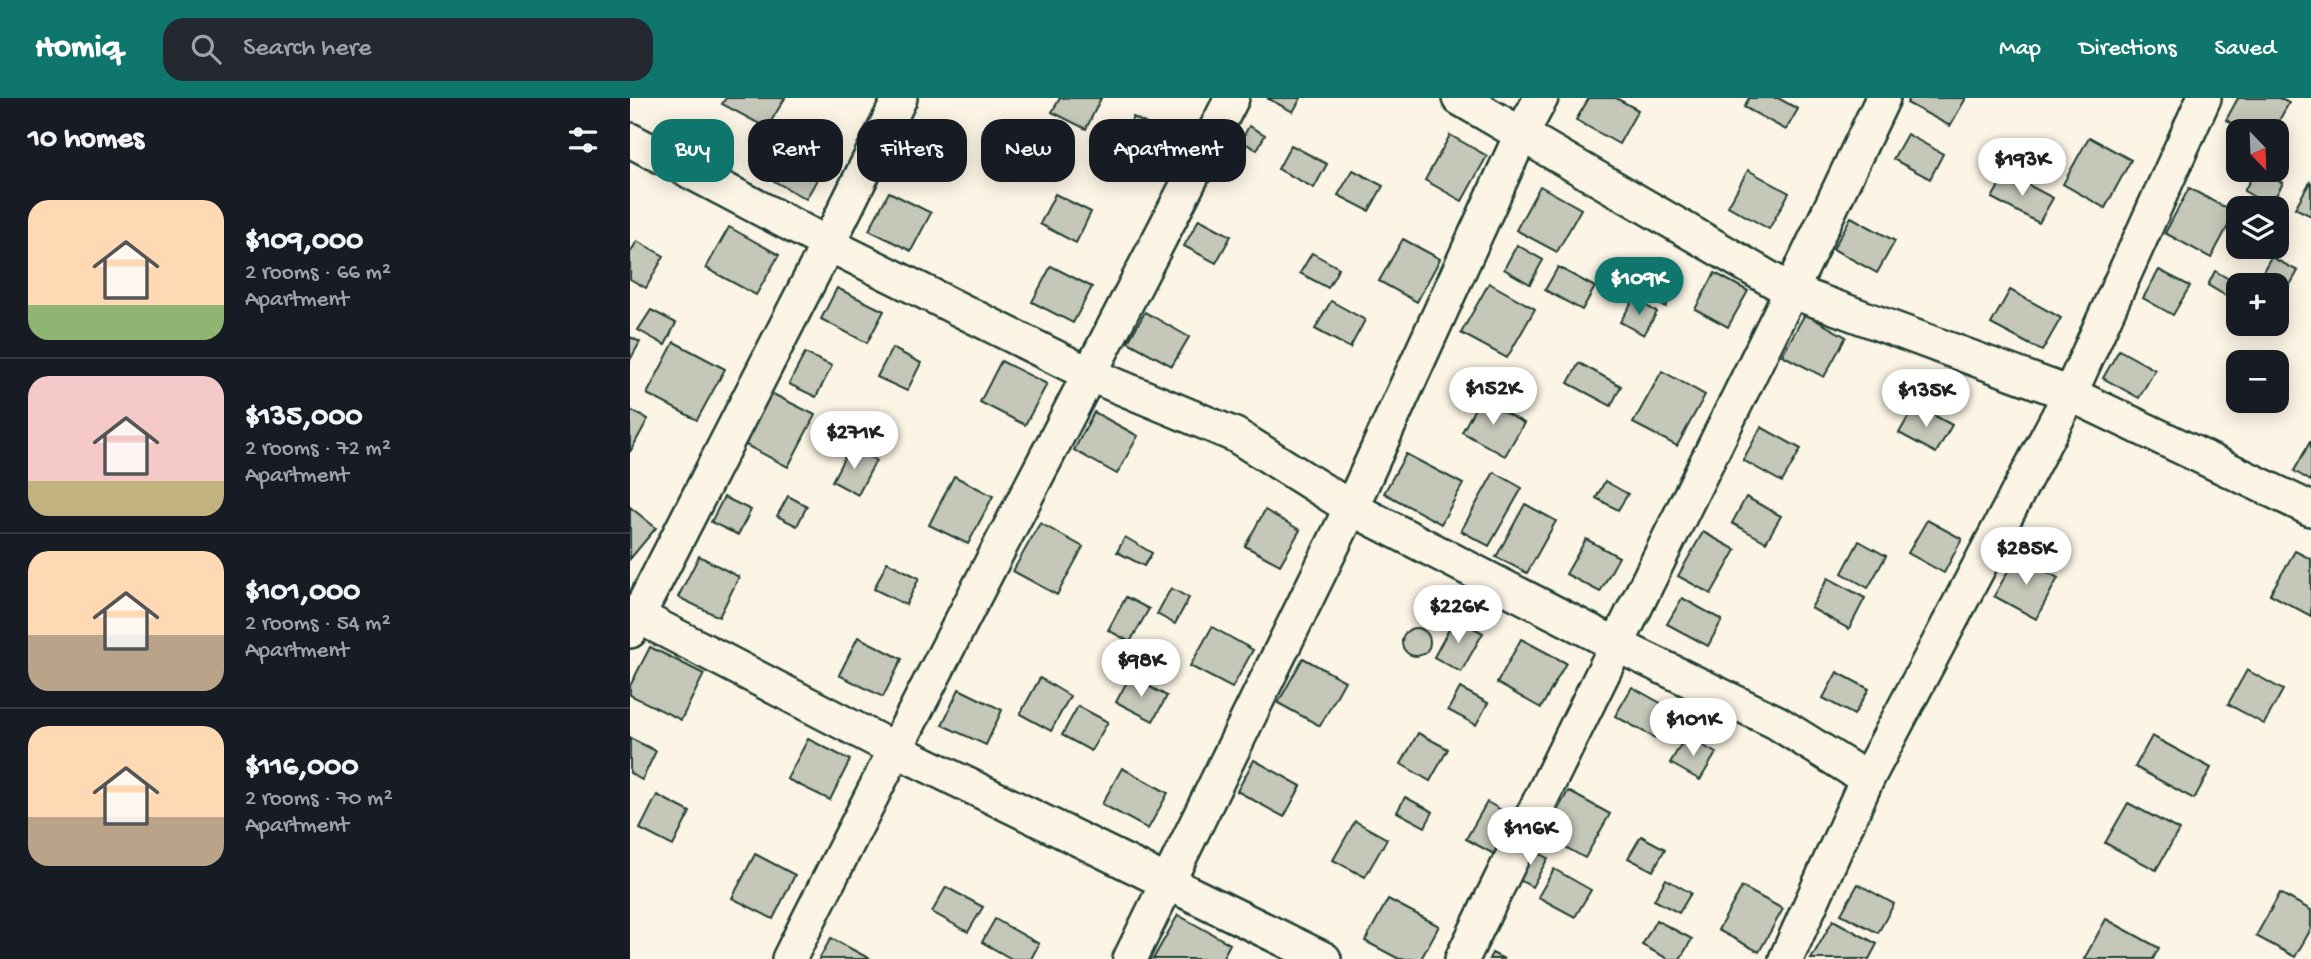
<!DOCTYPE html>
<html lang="en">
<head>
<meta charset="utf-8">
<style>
	body { margin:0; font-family:"Gochi Hand",sans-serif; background:#242831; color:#f1f3f6; height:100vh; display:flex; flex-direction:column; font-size:26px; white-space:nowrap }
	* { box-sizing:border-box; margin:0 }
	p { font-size:23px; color:#9ea1a6 }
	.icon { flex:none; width:38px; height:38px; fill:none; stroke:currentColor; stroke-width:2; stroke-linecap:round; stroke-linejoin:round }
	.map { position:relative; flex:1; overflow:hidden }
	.panel { display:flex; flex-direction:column; background:#171b24; width:630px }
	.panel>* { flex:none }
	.guide { position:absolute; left:21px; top:21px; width:665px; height:63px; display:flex; gap:14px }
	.needle { width:46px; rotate:157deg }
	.tools { position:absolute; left:1596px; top:21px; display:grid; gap:14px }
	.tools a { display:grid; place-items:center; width:63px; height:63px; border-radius:14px; background:#171b24; box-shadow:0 4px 18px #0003; font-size:35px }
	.price { position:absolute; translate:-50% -60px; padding:0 16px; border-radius:24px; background:#fff; color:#222; font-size:23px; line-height:46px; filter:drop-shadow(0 2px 4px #0008) }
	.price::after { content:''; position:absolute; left:50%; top:42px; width:21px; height:16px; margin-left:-10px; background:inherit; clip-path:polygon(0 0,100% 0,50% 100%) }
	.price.selected { background:#0f766e; color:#fff }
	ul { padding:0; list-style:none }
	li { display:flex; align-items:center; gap:21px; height:175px; padding:0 28px }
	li+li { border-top:2px solid #363941 }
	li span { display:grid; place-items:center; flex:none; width:196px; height:140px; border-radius:21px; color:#555 }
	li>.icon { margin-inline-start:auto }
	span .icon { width:84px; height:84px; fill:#fffc; stroke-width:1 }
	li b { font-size:30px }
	h2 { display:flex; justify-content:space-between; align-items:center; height:84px; padding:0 28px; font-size:30px }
	.pill { padding:0 24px; border-radius:21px; background:#171b24; box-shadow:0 4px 18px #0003; font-size:24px; line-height:63px }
	.pill.selected { background:#0f766e; color:#fff }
	header { display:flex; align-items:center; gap:42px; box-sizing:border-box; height:98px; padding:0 35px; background:#0f766e; color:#fff }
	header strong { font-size:33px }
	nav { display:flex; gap:38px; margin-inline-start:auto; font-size:24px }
	.search { width:490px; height:63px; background:#242831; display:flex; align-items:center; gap:18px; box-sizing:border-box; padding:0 24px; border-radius:21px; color:#9ea1a6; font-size:26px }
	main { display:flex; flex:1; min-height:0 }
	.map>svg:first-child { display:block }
	.building { fill:#c5c7b9; stroke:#1f3d34; stroke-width:2 }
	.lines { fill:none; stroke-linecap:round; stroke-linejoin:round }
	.minor-casing { stroke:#1f3d34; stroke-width:38 }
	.minor { stroke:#fcf5e5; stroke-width:33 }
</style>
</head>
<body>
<header>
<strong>Homiq</strong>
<div class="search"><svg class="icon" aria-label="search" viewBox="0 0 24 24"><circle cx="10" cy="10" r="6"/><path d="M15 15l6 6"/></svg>Search here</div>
<nav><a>Map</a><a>Directions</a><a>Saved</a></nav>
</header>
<main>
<section class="panel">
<h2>10 homes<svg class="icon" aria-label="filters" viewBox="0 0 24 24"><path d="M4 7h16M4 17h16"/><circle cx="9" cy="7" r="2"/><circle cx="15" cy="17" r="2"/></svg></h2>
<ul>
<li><span style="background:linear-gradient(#ffd9b3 75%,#8fb573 0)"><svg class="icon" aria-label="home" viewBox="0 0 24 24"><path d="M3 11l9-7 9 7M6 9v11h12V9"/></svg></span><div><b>$109,000</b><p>2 rooms · 66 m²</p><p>Apartment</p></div></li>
<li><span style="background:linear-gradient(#f6c9c9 75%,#c2b280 0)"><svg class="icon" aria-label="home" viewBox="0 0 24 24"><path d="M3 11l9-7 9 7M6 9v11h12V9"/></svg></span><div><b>$135,000</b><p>2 rooms · 72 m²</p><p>Apartment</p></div></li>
<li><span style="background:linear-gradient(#ffd9b3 60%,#b9a48a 0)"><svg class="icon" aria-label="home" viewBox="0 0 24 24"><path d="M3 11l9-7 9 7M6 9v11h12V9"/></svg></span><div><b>$101,000</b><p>2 rooms · 54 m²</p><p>Apartment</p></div></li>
<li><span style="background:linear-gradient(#ffd9b3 65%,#b9a48a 0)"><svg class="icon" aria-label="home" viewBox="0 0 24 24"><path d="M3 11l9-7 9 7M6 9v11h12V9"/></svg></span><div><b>$116,000</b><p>2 rooms · 70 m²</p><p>Apartment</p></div></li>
</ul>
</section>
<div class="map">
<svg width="1681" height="861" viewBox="0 0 1681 861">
	<rect width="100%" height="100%" fill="#fcf5e5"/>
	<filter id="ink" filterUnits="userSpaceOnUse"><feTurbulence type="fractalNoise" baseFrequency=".0143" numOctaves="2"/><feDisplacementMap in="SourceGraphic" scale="14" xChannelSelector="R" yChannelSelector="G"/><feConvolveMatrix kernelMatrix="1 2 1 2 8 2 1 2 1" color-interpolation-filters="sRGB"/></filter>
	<g filter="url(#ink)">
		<!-- building -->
		<g class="building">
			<path d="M 96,0 L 155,0 L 137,30 L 92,6 Z"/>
			<path d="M 430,0 L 471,0 L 456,31 L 422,14 Z"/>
			<path d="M 637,0 L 671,0 L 663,14 Z"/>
			<path d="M 959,0 L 986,0 L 1008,12 L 989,46 L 946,22 Z"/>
			<path d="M 1119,0 L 1148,0 L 1168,11 L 1156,32 L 1114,9 Z"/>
			<path d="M 1280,0 L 1336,0 L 1320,28 L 1277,5 Z"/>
			<path d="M 1608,0 L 1649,0 L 1659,5 L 1643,33 L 1617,33 L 1596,22 Z"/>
			<path d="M 503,19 L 534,35 L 520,63 L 489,47 Z"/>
			<path d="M 292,23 L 327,40 L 312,70 L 277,53 Z"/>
			<path d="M 619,28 L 635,37 L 627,52 L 611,43 Z"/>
			<path d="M 1277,36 L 1313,56 L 1300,81 L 1263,61 Z"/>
			<path d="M 820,37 L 857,58 L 832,103 L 795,82 Z"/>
			<path d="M 1459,39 L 1501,62 L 1475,110 L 1433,86 Z"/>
			<path d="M 149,40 L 196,66 L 176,101 L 130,75 Z"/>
			<path d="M 661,47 L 697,66 L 684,90 L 648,71 Z"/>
			<path d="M 723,72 L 753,88 L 739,113 L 708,97 Z"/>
			<path d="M 1118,72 L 1159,95 L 1139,131 L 1098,108 Z"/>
			<path d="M 1626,72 L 1653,85 L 1640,108 L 1614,93 Z"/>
			<path d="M 1376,75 L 1423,100 L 1409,125 L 1362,100 Z"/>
			<path d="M 1680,84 L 1681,85 L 1681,118 L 1665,110 Z"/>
			<path d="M 910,88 L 951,111 L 927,154 L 886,132 Z"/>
			<path d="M 1559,90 L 1605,115 L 1581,160 L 1535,135 Z"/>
			<path d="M 259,94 L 301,115 L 281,153 L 239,132 Z"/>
			<path d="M 425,96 L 461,114 L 446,145 L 410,126 Z"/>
			<path d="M 1221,119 L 1265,143 L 1247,175 L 1203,151 Z"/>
			<path d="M 569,121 L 601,138 L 586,165 L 554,148 Z"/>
			<path d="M 99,129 L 149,157 L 126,197 L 76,170 Z"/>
			<path d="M 773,141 L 810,161 L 787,204 L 749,183 Z"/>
			<path d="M 7,143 L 34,158 L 16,190 L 0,181 L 0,155 Z"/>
			<path d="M 887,147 L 913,162 L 900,186 L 874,171 Z"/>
			<path d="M 682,155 L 709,170 L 698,190 L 670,175 Z"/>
			<path d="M 1641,159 L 1668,173 L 1652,201 L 1647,198 L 1647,187 L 1625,187 Z"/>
			<path d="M 421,168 L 462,189 L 443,225 L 402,204 Z"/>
			<path d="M 928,169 L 965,189 L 952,212 L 915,192 Z"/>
			<path d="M 1529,172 L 1560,188 L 1543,217 L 1513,200 Z"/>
			<path d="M 1585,173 L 1606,185 L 1598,199 L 1578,187 Z"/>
			<path d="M 1026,175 L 1047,184 L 1036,209 L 1015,201 Z"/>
			<path d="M 1085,175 L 1118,193 L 1098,229 L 1065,211 Z"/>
			<path d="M 859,185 L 905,211 L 877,260 L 831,235 Z"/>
			<path d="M 207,190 L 254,213 L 237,245 L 191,221 Z"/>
			<path d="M 1380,192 L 1431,220 L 1412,253 L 1361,226 Z"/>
			<path d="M 1004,201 L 1027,214 L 1014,237 L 990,224 Z"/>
			<path d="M 701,203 L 735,222 L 720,250 L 685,231 Z"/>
			<path d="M 21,212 L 46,225 L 35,247 L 8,232 Z"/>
			<path d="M 515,214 L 559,239 L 542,268 L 498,244 Z"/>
			<path d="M 1175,216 L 1216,239 L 1194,279 L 1152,257 Z"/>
			<path d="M 0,239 L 10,244 L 0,262 Z"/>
			<path d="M 44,244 L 95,271 L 67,322 L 17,296 Z"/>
			<path d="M 262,250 L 291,265 L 277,293 L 247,279 Z"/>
			<path d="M 1489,252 L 1525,272 L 1509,300 L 1473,280 Z"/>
			<path d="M 175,255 L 202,268 L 186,299 L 159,286 Z"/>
			<path d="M 371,263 L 417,286 L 395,327 L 350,304 Z"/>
			<path d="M 949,265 L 991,288 L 981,308 L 938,285 Z"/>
			<path d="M 1032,273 L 1075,297 L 1047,348 L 1003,325 Z"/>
			<path d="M 141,295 L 185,317 L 158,369 L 114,346 Z"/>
			<path d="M 850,301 L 894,325 L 875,358 L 832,334 Z"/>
			<path d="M 1285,307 L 1322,327 L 1306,355 L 1269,335 Z"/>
			<path d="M 0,312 L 18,321 L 0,354 Z"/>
			<path d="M 464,314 L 508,338 L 487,376 L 444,352 Z"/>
			<path d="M 1131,329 L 1171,351 L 1152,384 L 1113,362 Z"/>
			<path d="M 1680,344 L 1681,344 L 1681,383 L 1664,373 Z"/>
			<path d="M 220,349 L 246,362 L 228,397 L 202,383 Z"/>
			<path d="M 776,356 L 833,386 L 811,426 L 754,395 Z"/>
			<path d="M 864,374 L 892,390 L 859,448 L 831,433 Z"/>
			<path d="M 324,378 L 363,398 L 338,446 L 299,427 Z"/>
			<path d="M 975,383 L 998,396 L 988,412 L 966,400 Z"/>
			<path d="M 158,398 L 177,408 L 167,428 L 147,418 Z"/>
			<path d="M 94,399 L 121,412 L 108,437 L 81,424 Z"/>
			<path d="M 1116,399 L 1151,418 L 1136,444 L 1102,425 Z"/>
			<path d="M 895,406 L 926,423 L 897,475 L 866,459 Z"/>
			<path d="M 0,409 L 26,430 L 0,461 Z"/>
			<path d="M 635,412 L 670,432 L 650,467 L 615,448 Z"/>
			<path d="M 1297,422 L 1332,441 L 1314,475 L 1278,455 Z"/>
			<path d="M 410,425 L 453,449 L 427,497 L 383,473 Z"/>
			<path d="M 1073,434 L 1106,452 L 1081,496 L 1048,478 Z"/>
			<path d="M 495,439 L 522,455 L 514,468 L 487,454 Z"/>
			<path d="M 956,441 L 989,459 L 970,494 L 936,476 Z"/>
			<path d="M 1229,443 L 1256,458 L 1238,490 L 1212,475 Z"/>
			<path d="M 1665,453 L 1681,461 L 1681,518 L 1640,496 Z"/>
			<path d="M 1387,457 L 1428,480 L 1406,521 L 1364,498 Z"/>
			<path d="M 69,458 L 109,479 L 89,519 L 48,499 Z"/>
			<path d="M 257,464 L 289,480 L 276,507 L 244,491 Z"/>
			<path d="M 1198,480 L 1235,500 L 1219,531 L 1181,510 Z"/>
			<path d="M 541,490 L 559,500 L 545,526 L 527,516 Z"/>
			<path d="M 496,499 L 519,511 L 500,544 L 478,532 Z"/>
			<path d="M 1052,500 L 1092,522 L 1078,548 L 1037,526 Z"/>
			<path d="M 825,520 L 853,535 L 831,574 L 804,559 Z"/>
			<path d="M 582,529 L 623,552 L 602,590 L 560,568 Z"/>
			<circle cx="786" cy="544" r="14"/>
			<path d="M 228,539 L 272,561 L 253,599 L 209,577 Z"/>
			<path d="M 891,541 L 936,565 L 911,610 L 867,585 Z"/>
			<path d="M 20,549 L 74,576 L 51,622 L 0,597 L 0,588 Z"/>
			<path d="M 673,560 L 715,583 L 690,628 L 648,605 Z"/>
			<path d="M 1617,572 L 1653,592 L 1634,626 L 1598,606 Z"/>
			<path d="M 1207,574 L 1239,591 L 1224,617 L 1193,600 Z"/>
			<path d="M 500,578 L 537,598 L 523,623 L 486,604 Z"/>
			<path d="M 410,580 L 440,598 L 421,633 L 390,616 Z"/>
			<path d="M 1002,589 L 1041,611 L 1025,640 L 985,618 Z"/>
			<path d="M 830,590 L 858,605 L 846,627 L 818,612 Z"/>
			<path d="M 329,591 L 372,612 L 356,647 L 312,627 Z"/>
			<path d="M 448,608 L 478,624 L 461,653 L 432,637 Z"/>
			<path d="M 788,635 L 818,651 L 800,683 L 771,666 Z"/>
			<path d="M 1056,638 L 1086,655 L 1070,682 L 1040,665 Z"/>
			<path d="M 1522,638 L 1581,670 L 1564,701 L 1505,669 Z"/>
			<path d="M 0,640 L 26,653 L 12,682 L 0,675 Z"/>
			<path d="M 178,641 L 220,662 L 200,702 L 157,681 Z"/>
			<path d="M 624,662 L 671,688 L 654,719 L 607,693 Z"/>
			<path d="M 492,670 L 538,695 L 518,731 L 472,706 Z"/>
			<path d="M 938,693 L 980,716 L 955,760 L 914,737 Z"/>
			<path d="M 27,697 L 60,714 L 43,748 L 10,731 Z"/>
			<path d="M 775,699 L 803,714 L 795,729 L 767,714 Z"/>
			<path d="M 857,704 L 893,724 L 873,761 L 836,741 Z"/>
			<path d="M 1498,705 L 1549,732 L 1526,772 L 1475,745 Z"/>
			<path d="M 725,723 L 757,741 L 735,779 L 703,762 Z"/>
			<path d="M 1011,738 L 1035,751 L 1023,773 L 998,760 Z"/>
			<path d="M 897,749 L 918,760 L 902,789 L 882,778 Z"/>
			<path d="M 125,756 L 165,777 L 143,821 L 102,800 Z"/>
			<path d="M 924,771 L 961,792 L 945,819 L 908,799 Z"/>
			<path d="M 1036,781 L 1061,795 L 1049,815 L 1024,802 Z"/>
			<path d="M 1228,786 L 1264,806 L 1248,835 L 1211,816 Z"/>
			<path d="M 316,789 L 353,809 L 338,834 L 302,814 Z"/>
			<path d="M 1112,789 L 1153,811 L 1129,854 L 1088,832 Z"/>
			<path d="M 1650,795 L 1681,812 L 1681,831 L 1665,859 L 1626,838 Z"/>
			<path d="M 758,801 L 809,828 L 791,861 L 769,861 L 735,843 Z"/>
			<path d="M 548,817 L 600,846 L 592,861 L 523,861 Z"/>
			<path d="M 365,821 L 409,846 L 401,861 L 382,861 L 352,844 Z"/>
			<path d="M 1476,821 L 1529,850 L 1523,861 L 1454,861 Z"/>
			<path d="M 1026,822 L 1062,841 L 1050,861 L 1038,861 L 1012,847 Z"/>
			<path d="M 1203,822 L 1247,846 L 1239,861 L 1181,861 Z"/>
			<path d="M 201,840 L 240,861 L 189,861 Z"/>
			<path d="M 862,855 L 874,861 L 859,861 Z"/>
		</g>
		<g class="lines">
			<!-- minor casing -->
			<g class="minor-casing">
				<g id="minor">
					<path d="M 829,0 L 1161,193 L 1440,296 L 1681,411"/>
					<path d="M 0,42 L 198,146 L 461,277 L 605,337 L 721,410 L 987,547 L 1146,624 L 1237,681"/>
					<path d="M 0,514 L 264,651 L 694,861"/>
					<path d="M 0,533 L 198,146 L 270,0"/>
					<path d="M 159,861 C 304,572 455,287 602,0"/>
					<path d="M 500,861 L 721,410 L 892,35 L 911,0"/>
					<path d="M 832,861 L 1161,193 L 1253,0"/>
					<path d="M 1156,861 L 1237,681 L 1440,296 L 1574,0"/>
				</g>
			</g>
			<!-- minor -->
			<use href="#minor" class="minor"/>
		</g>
	</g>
</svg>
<div class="tools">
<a><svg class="needle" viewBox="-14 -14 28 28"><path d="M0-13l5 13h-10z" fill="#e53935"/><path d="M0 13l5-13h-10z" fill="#9ea1a6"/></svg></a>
<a><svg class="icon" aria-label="layers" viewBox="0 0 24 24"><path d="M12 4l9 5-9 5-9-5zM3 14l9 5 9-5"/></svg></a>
<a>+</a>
<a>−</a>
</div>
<b class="price" style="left:1392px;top:100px">$193K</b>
<b class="price selected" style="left:1009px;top:219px">$109K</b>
<b class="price" style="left:863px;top:329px">$152K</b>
<b class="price" style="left:1296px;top:331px">$135K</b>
<b class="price" style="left:224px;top:373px">$271K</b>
<b class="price" style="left:1396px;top:489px">$285K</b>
<b class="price" style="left:828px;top:547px">$226K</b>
<b class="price" style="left:511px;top:601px">$98K</b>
<b class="price" style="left:1063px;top:660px">$101K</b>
<b class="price" style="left:900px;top:769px">$116K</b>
<div class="guide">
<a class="pill selected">Buy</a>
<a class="pill">Rent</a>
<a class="pill">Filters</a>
<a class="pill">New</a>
<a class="pill">Apartment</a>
</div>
</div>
</main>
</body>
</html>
